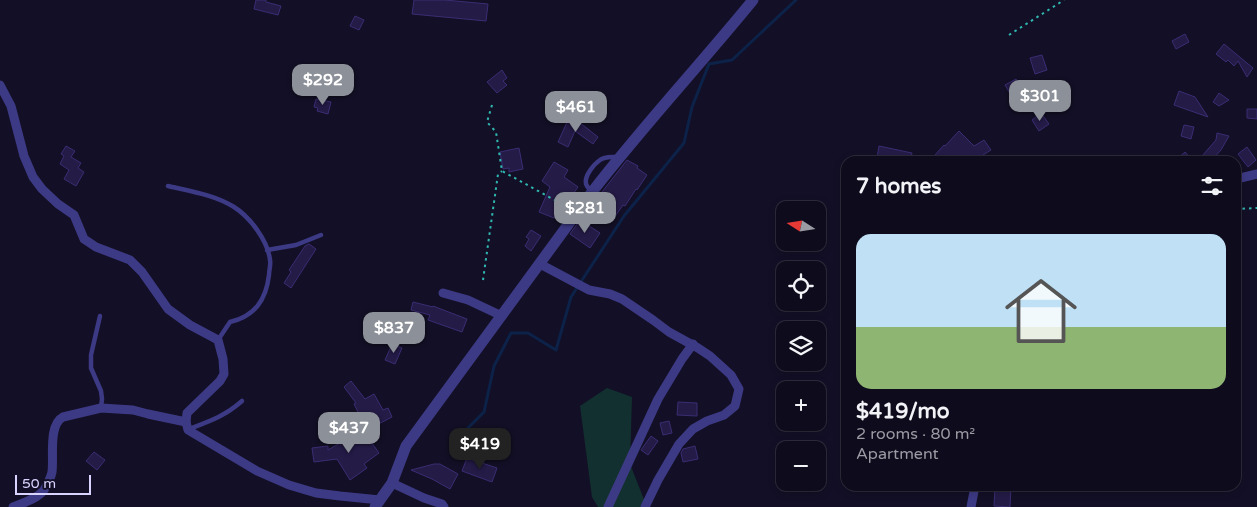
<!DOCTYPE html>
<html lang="en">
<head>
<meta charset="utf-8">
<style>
	body { margin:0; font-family:"Varela Round",sans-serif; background:#1c1929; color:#f1f3f6; height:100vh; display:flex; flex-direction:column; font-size:19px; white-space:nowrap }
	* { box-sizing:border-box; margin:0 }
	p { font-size:16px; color:#9b9ba3 }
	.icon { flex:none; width:28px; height:28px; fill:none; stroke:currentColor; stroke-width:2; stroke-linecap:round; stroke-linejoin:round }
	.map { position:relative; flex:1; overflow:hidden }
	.drawer { position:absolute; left:841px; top:156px; width:400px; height:335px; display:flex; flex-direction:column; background:#0e0b1c; border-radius:15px; box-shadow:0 2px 8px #0003,0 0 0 1px #2e2b3b }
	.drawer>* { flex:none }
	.needle { width:32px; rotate:282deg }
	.controls { position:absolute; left:776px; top:201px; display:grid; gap:10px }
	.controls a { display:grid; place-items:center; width:50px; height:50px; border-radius:10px; background:#0e0b1c; box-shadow:0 2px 8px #0003,0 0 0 1px #2e2b3b; font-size:25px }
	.scale { position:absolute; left:15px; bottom:12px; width:76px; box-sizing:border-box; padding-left:5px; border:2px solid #d9d4ff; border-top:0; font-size:14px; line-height:18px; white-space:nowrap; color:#d9d4ff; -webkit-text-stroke:4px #130f26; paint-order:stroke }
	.price { position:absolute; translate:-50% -42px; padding:0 11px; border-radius:10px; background:#8c9099; color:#fff; font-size:16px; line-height:32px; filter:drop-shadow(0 1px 2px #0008) }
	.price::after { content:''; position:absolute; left:50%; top:30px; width:15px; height:11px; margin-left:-8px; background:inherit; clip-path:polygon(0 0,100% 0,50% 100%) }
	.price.selected { background:#222; color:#fff }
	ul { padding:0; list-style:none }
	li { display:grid; align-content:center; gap:10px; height:265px; padding:0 15px }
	li span { display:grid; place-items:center; height:155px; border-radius:15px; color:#555 }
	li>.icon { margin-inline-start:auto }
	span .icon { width:90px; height:90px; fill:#fffc; stroke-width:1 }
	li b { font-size:21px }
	h2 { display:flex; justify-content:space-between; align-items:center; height:60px; padding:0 15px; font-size:21px }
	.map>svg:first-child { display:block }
	.green { fill:#12302f }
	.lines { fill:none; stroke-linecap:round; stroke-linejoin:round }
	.stream { stroke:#0c2248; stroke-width:3 }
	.building { fill:#241b47; stroke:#3b2d73 }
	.path { stroke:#2fb8b0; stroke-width:2; stroke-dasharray:2.5 4; stroke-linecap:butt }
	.service { stroke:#3d3a85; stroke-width:4.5 }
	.minor { stroke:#3d3a85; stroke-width:9 }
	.tertiary { stroke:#3d3a85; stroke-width:11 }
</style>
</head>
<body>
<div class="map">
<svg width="1257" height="507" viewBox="0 0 1257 507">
	<rect width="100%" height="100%" fill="#130f26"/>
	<!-- green -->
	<path class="green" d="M 607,388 L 632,397 L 630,464 L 647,507 L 598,507 L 592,497 L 580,406 Z"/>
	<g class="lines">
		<!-- stream -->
		<path class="stream" d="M 462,434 L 484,412 L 494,366 L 511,333 L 528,333 L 556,350 L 571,297 L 624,216 L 684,143 L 692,107 L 709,64 L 732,60 L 796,0"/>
	</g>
	<!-- building -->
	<g class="building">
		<path d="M 256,0 L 266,0 L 266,2 L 281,6 L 278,15 L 254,9 Z"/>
		<path d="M 414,0 L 445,0 L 488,4 L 486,21 L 412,14 Z"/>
		<path d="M 355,16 L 364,20 L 359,30 L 350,26 Z"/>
		<path d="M 1185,34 L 1189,42 L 1176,49 L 1172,41 Z"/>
		<path d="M 1224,44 L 1253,68 L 1247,77 L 1238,61 L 1234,66 L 1228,60 L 1226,62 L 1216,54 Z"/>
		<path d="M 1042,55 L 1047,70 L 1035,74 L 1030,58 Z"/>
		<path d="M 502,70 L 507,78 L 503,81 L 507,85 L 497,93 L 487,82 Z"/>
		<path d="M 1016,79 L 1025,90 L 1012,97 L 1005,85 Z"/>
		<path d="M 1179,91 L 1195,97 L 1208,117 L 1174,105 Z"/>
		<path d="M 1219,93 L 1229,100 L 1219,106 L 1213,102 Z"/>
		<path d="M 1060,97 L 1067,104 L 1060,111 L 1053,104 Z"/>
		<path d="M 316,99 L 331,102 L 328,114 L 317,111 L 318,108 L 314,107 Z"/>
		<path d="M 1247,109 L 1257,109 L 1257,119 L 1247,118 Z"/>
		<path d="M 1041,113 L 1049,124 L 1039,131 L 1032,120 Z"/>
		<path d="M 569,118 L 579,122 L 598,137 L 593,144 L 575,131 L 568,147 L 558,142 Z"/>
		<path d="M 1184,125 L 1194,127 L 1191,139 L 1181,136 Z"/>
		<path d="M 959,131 L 974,146 L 984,140 L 991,150 L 983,155 L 990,161 L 942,161 L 935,155 L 944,145 L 945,146 Z"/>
		<path d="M 1217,133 L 1229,136 L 1221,150 L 1211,161 L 1207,161 L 1202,156 L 1216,140 Z"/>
		<path d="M 66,146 L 75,151 L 71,157 L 81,163 L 78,168 L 84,172 L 76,186 L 64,179 L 69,170 L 60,164 L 64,156 L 61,154 Z"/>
		<path d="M 879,146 L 912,153 L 910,161 L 891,161 L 877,158 Z"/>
		<path d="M 1247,147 L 1256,160 L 1248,167 L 1238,154 Z"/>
		<path d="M 519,148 L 523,169 L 509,172 L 509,168 L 503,169 L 500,152 Z"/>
		<path d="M 1185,152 L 1193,161 L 1175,161 Z"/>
		<path d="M 627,160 L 638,166 L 637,168 L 647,175 L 637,190 L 636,189 L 625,206 L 623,205 L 612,221 L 591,206 Z"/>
		<path d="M 554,162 L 568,170 L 564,177 L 578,187 L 569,200 L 564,196 L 554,218 L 539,212 L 550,187 L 542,181 Z"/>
		<path d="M 580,220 L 600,233 L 590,248 L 570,234 Z"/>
		<path d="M 531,230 L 541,236 L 531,251 L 525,246 L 529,239 L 526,237 Z"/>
		<path d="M 309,244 L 316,249 L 291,288 L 284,283 L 291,272 L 289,270 L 305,246 Z"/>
		<path d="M 413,302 L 433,307 L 433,306 L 467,319 L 462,332 L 428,320 L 430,315 L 411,310 Z"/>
		<path d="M 392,344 L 402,348 L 395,364 L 385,360 Z"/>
		<path d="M 351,381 L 365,399 L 374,394 L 383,410 L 388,408 L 392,417 L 367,430 L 354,404 L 356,403 L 344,387 Z"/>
		<path d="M 678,402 L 697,403 L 697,416 L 677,415 Z"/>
		<path d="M 669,421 L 672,433 L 663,435 L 660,423 Z"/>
		<path d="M 364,432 L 379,453 L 364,464 L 367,468 L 350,480 L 337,459 L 314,462 L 312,448 L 328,446 L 328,450 L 352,436 L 354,439 Z"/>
		<path d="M 651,436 L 658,441 L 648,455 L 641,450 Z"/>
		<path d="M 695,446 L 698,459 L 683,462 L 681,453 L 683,449 Z"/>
		<path d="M 94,452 L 105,460 L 97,470 L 86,461 Z"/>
		<path d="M 467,458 L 497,468 L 492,482 L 462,471 Z"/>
		<path d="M 434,464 L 440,464 L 458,474 L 450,489 L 432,479 L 411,470 Z"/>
		<path d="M 995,486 L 1011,486 L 1010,507 L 994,506 Z"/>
	</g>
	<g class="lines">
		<!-- path -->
		<g class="path">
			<path d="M 1009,35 L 1064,0"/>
			<path d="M 492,105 L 487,122 L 496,132 L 502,171 L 569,208"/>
			<path d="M 1236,209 L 1257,208"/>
			<path d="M 483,280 L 498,174 L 502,171"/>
		</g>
		<!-- service -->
		<g class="service">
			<path d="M 168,186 C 190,191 215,195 234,207 C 250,217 268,241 270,260 C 271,265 269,270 269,275 C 266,300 255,316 230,322 L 218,340"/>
			<path d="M 591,191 C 589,189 587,187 586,184 C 584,176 594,164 600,160 C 605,156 611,157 616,157"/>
			<path d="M 267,250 L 296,245 L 321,235"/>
			<path d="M 100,316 L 91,355 L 91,368 L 101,391 L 102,399 L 101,408"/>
			<path d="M 189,429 C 210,421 225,416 242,401"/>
		</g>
		<!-- minor -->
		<g class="minor">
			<path d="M 0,85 L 11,106 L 24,156 L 33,177 L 42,189 L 58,204 L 74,215 L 84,239 L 96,247 L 130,260 L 142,272 L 168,309 L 190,325 L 218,340 L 223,359 L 224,374 L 220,381 L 187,413 L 186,422 L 188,430 L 257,471 L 289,485 L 316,493 L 340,496 L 380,500"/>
			<path d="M 1236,179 L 1257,174"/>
			<path d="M 540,264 L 589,290 L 610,294 L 622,299 L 653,320 L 669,332 L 698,348 L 710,356 L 731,375 L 739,389 L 735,406 L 724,415 L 707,421 L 693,429 L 679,444 L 658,480 L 645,507"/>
			<path d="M 443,293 L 468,300 L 502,316"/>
			<path d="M 392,483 L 424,498 L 442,504 L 444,507"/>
			<path d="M 13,507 C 23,503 37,499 44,490 C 47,485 51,477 52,472 C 54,457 48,425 63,417 L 101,408 L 133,410 L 148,414 L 186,422"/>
			<path d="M 608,507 L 658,399 L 682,359 L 693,344"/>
			<path d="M 971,507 L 975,486"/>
		</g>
		<!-- tertiary -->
		<path class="tertiary" d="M 375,507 L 392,483 L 406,446 L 592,192 C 643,126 700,65 753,0"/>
	</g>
</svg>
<div class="controls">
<a><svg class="needle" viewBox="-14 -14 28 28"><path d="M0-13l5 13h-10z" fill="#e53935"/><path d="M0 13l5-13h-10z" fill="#9b9ba3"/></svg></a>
<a><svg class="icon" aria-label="locate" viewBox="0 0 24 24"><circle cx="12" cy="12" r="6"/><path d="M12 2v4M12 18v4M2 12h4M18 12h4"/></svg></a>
<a><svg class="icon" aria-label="layers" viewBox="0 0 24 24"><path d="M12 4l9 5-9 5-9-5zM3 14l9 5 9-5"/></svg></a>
<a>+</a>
<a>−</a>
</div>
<div class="scale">50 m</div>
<b class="price" style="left:323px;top:106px">$292</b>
<b class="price" style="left:1040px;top:122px">$301</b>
<b class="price" style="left:576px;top:133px">$461</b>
<b class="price" style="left:585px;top:234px">$281</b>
<b class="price" style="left:394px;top:354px">$837</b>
<b class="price" style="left:349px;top:454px">$437</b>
<b class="price selected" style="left:480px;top:470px">$419</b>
<section class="drawer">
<h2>7 homes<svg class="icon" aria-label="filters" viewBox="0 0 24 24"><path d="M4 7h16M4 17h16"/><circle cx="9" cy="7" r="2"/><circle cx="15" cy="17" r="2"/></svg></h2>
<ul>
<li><span style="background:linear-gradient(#bfe0f5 60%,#8fb573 0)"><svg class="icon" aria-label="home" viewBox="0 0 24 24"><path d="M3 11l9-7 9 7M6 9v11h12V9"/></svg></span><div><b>$419/mo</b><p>2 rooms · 80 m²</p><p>Apartment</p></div></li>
</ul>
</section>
</div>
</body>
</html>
